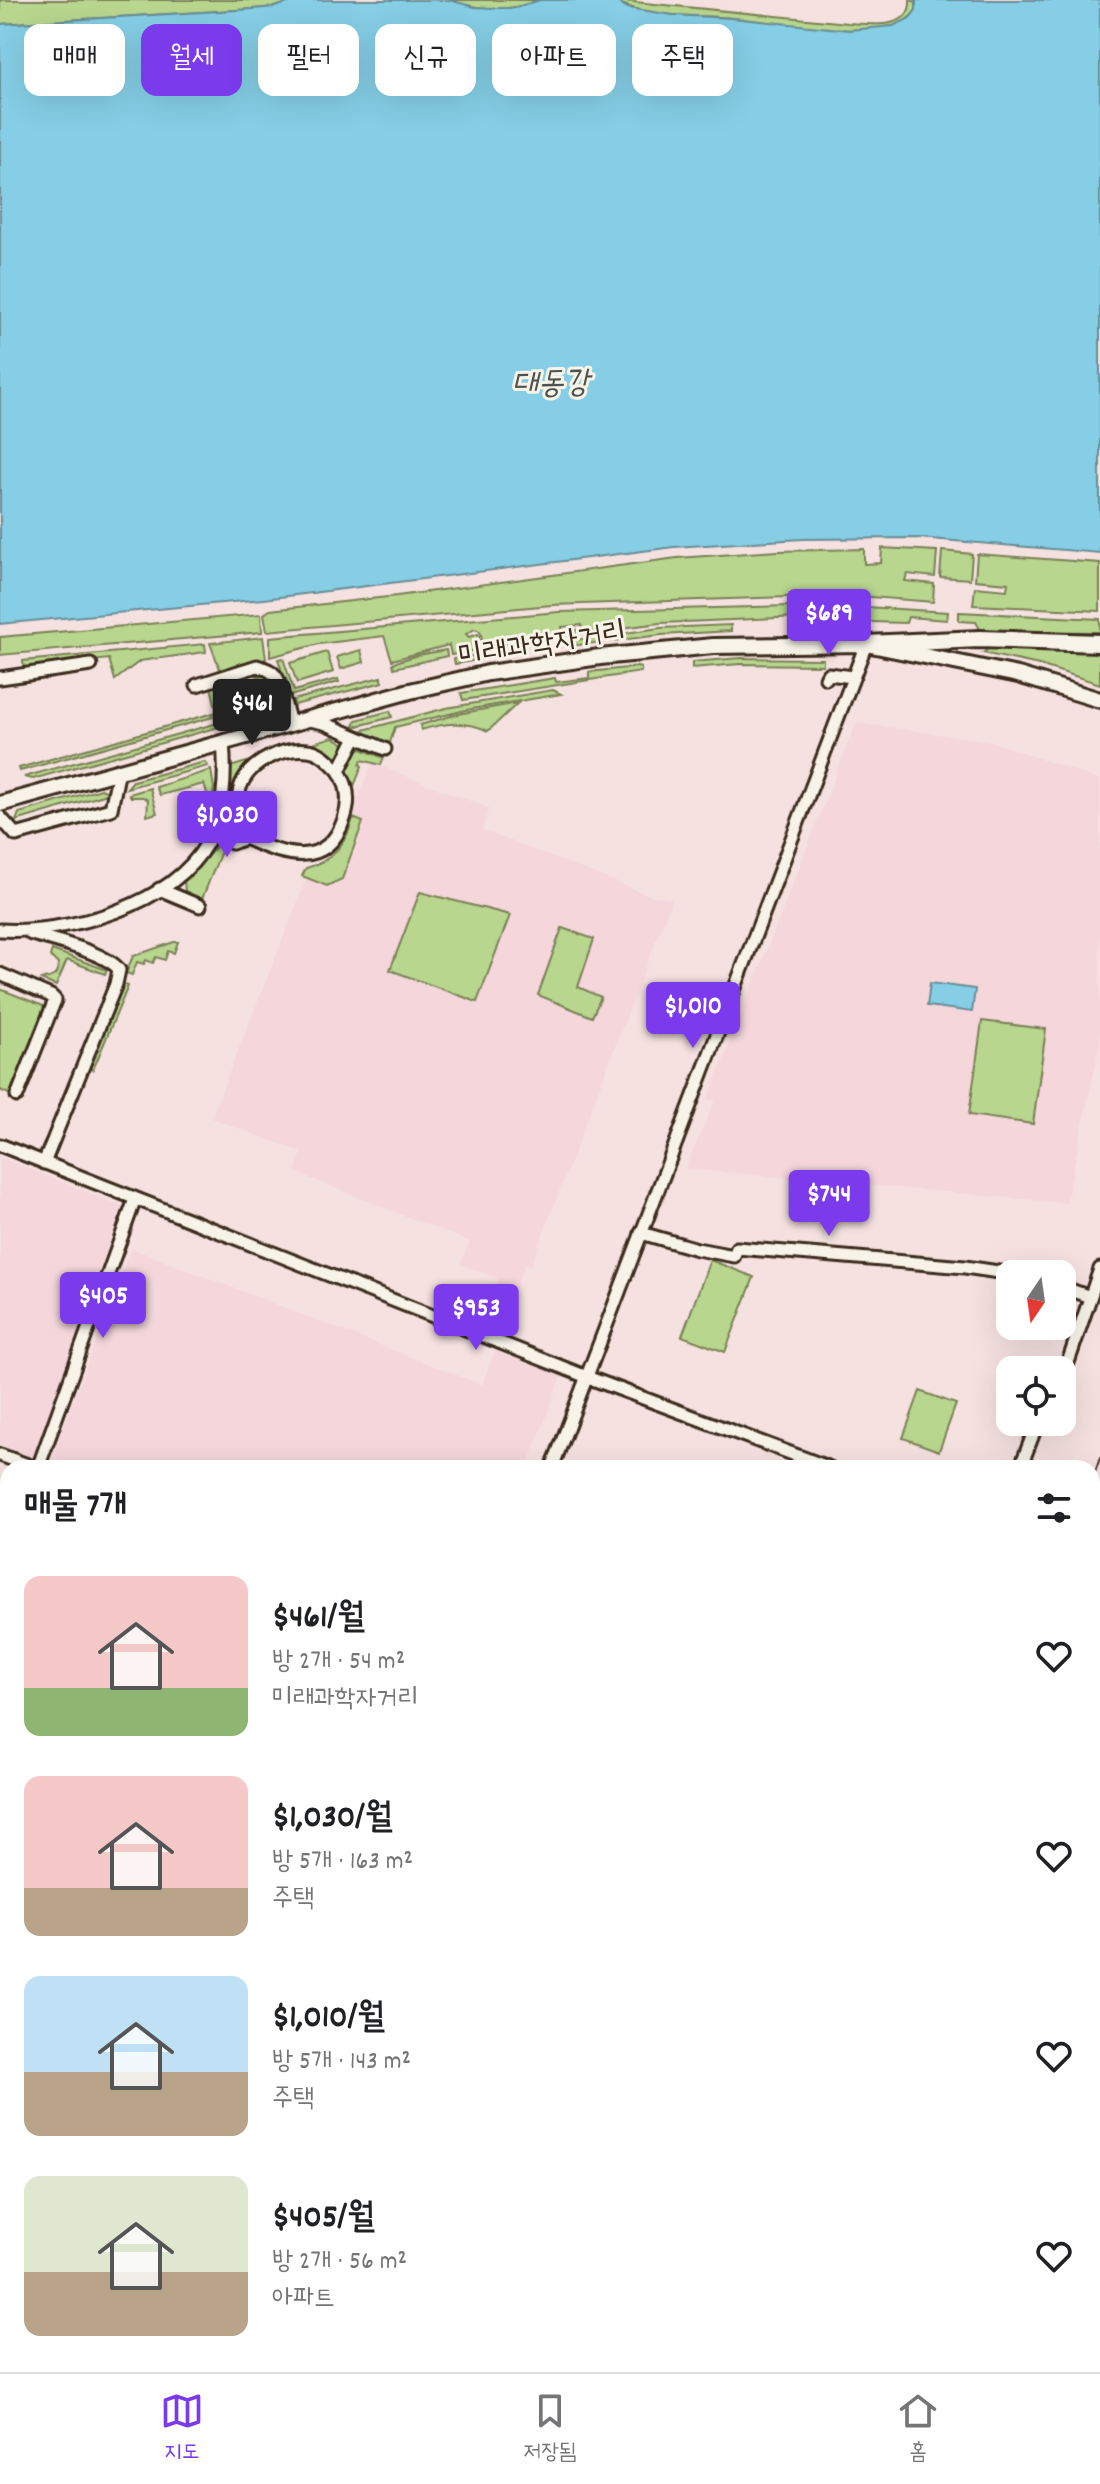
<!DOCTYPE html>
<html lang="ko">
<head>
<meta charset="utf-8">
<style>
	body { margin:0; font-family:Dekko,"Poor Story",sans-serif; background:#f2f2f2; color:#202124; height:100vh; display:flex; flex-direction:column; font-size:30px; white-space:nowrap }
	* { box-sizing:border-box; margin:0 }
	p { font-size:26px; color:#757577 }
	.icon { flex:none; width:44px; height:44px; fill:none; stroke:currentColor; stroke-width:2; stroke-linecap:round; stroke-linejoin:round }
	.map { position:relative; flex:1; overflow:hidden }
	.side { position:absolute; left:0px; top:1460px; width:1100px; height:912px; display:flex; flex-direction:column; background:#fff; border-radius:24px 24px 0 0; box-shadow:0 8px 32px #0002 }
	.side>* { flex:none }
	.hud { position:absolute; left:24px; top:24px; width:1052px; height:72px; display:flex; gap:16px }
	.needle { width:52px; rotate:193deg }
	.controls { position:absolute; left:996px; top:1260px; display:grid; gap:16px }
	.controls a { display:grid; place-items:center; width:80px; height:80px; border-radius:16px; background:#fff; box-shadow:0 8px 32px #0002; font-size:40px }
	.price { position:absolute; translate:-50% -68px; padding:0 18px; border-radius:8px; background:#7c3aed; color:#fff; font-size:26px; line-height:52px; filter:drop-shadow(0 2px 4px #0008) }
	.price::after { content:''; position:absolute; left:50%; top:48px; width:24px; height:18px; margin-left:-12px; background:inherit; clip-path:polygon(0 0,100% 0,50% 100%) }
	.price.on { background:#222; color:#fff }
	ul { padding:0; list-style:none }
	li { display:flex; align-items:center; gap:24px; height:200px; padding:0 24px }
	li span { display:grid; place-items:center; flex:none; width:224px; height:160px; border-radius:16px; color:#555 }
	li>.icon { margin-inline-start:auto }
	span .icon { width:96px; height:96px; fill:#fffc; stroke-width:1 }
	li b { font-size:34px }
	h2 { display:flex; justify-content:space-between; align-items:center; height:96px; padding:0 24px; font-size:34px }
	.tag { padding:0 28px; border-radius:16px; background:#fff; box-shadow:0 8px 32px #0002; font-size:28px; line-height:72px }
	.tag.on { background:#7c3aed; color:#fff }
	.menu { display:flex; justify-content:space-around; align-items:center; height:112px; border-top:2px solid #e0e0e0; background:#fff; font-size:22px; color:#757577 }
	.menu a { display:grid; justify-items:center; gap:4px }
	.menu .on { color:#7c3aed }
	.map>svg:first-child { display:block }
	.built { fill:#f4d6db }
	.green { fill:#b8d68e; stroke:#7a8056; stroke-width:2 }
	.water { fill:#85cee5; stroke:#678c95; stroke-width:2 }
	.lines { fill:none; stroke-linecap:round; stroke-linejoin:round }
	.minor-casing { stroke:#3b2a1e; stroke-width:17 }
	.major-casing { stroke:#3b2a1e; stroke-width:20 }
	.highway-casing { stroke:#3b2a1e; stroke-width:22 }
	.minor { stroke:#f7f3e8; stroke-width:11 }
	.major { stroke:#f7f3e8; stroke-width:14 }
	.highway { stroke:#f7f3e8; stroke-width:16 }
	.tram { stroke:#3b2a1e; stroke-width:2 }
	.labels { text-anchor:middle; stroke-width:6; stroke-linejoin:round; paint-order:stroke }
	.street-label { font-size:30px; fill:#3b2a1e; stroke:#f7f3e8 }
	.water-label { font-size:32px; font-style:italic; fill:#4e5350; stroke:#f7f3e8 }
</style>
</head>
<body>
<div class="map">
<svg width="1100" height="2372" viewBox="0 0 1100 2372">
	<rect width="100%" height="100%" fill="#f5e2e0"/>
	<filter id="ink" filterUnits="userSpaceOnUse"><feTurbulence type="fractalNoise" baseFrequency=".0125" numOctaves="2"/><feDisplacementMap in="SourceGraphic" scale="16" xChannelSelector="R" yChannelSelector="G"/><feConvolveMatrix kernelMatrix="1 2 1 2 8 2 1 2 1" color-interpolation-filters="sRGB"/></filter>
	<g filter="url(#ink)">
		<!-- built -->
		<g class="built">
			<path d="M 856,723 L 990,741 L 1100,780 L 1100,1044 L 1066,1203 L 685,1169 L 715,1101 L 708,1099 Z"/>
			<path d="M 372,763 L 489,808 L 482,830 L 649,895 L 672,899 L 531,1265 L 525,1264 L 497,1333 L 480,1326 L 498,1279 L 460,1264 L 470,1242 L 295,1172 L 302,1152 L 211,1118 L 310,871 L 327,873 Z"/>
			<path d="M 0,1157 L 122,1206 L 32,1461 L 0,1448 Z"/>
			<path d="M 131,1248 L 482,1385 L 495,1351 L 562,1375 L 527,1468 L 48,1468 Z"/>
			<path d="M 8,1574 L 8,2360 L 0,2357 L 0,1595 Z"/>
			<path d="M 1100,1612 L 1100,2126 L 1092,2123 L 1092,1633 Z"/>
			<path d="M 17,2364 L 599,2364 L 596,2372 L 35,2372 Z"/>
		</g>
		<!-- green -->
		<g class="green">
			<path d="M 0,0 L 297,0 L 275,7 L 253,9 L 0,24 Z"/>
			<path d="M 449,0 L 540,0 C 512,12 478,11 449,0 Z"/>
			<path d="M 614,0 L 848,23 C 868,24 912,31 910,0 L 917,2 L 916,10 C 910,19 903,24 892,26 C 844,36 782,23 733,18 C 693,14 650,20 614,0 Z"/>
			<path d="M 882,548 L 937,551 L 935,577 L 907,574 L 905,581 L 934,584 L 933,602 L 845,595 L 552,605 L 267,631 L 264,614 L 270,610 L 397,596 L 677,558 L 778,551 L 864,549 L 864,564 L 881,563 Z"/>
			<path d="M 942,551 L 972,554 L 970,579 L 940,577 Z"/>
			<path d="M 977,554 L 1100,563 L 1100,611 L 973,605 L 975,587 L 1007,590 L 1008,583 L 975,580 Z"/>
			<path d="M 826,605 L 826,616 L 660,623 L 567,635 L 567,632 L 582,629 L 581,625 L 562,627 L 563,635 L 484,648 L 480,631 L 475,629 L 466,634 L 469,637 L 478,634 L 482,649 L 451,655 L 449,645 L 392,660 L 384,636 L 319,644 L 270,657 L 270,637 L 559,612 Z"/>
			<path d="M 832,605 L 948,612 L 947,620 L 908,617 L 906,623 L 832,621 Z"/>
			<path d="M 959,612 L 1100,619 L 1100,632 L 981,631 L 976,622 L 959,621 Z"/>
			<path d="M 261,614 L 262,632 L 0,655 L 0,637 Z"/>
			<path d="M 731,625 L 731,631 L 661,635 L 570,646 L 569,641 L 660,628 Z"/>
			<path d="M 263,637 L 266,659 L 221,672 L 210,643 Z"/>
			<path d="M 205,644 L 206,652 L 140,661 L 115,680 L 109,659 L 24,669 L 23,661 Z"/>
			<path d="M 991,647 L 1100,650 L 1100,684 L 1039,665 L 983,653 Z"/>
			<path d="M 514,648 L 515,653 L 455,664 L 454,659 Z"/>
			<path d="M 361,650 L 364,662 L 341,669 L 337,657 Z"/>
			<path d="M 446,650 L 447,656 L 394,668 L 393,663 L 418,655 Z"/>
			<path d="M 327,652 L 333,672 L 297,683 L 290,663 Z"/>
			<path d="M 283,658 L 294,691 L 338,679 L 339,682 L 290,696 L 278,659 Z"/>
			<path d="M 741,658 L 823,659 L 823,665 L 740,664 L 692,668 L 692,662 Z"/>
			<path d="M 637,667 L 641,668 L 641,672 L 463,700 L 461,693 L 555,678 L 556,682 L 589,678 L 589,672 Z"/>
			<path d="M 258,671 L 270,677 L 278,699 L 259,704 L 265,685 L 260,677 L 250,673 Z"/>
			<path d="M 247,674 L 240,684 L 240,693 L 246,700 L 254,702 L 255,706 L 231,712 L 222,681 Z"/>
			<path d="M 381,677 L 383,682 L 294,705 L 293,700 Z"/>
			<path d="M 217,681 L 227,713 L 20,771 L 19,768 L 217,712 L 210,683 Z"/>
			<path d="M 553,690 L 561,694 L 466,710 L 395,727 L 389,746 L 356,732 L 446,708 Z"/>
			<path d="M 518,703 L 488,731 C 466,720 444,723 421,730 L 420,725 L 458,714 Z"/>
			<path d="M 279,706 L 274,711 L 251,718 L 33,779 L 24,777 Z"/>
			<path d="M 390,711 L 392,717 L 354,727 L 356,720 Z"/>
			<path d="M 333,737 L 345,744 L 337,762 L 331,758 L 282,752 Z"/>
			<path d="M 359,748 L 384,758 L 381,765 L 362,760 L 360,765 L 362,766 L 352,791 L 345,774 L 355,749 Z"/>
			<path d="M 274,754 C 267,756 256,758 250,763 C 229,779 231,805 236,828 L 230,834 L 224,833 L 222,830 L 228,800 L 230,767 Z"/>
			<path d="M 205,762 L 208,766 L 127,788 L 133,781 Z"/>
			<path d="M 211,770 L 214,788 L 211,806 L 204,784 L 160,795 L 156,787 Z"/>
			<path d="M 150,788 L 157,813 L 147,816 L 148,800 L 143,797 L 131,797 L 129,794 Z"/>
			<path d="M 101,789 L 106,791 L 107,794 L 16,821 L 19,813 Z"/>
			<path d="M 353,818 L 363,822 L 342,879 L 327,886 L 302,876 L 306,868 C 331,862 347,843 353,818 Z"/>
			<path d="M 220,843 L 224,844 L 202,899 L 185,891 L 184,881 Z"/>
			<path d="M 420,892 L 510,915 L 477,1002 L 390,970 Z"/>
			<path d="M 562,928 L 594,939 L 578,987 L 601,997 L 592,1017 L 538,995 Z"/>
			<path d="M 174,942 L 178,942 L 174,953 L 168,951 L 165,960 L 156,957 L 153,963 L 146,960 L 144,964 L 137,962 L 132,975 L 126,973 L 133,956 Z"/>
			<path d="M 52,950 L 107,970 L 105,974 L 67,960 L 56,986 L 41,980 C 49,977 58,979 58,964 L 50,956 Z"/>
			<path d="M 121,983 L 128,986 L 93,1070 L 88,1068 Z"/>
			<path d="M 0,989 L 46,1007 L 11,1095 L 0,1090 Z"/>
			<path d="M 982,1021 L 1046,1029 L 1033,1124 L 969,1115 Z"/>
			<path d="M 710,1260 L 754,1277 L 725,1352 L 682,1336 Z"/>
			<path d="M 920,1391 L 956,1404 L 939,1451 L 903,1438 Z"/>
			<path d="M 1092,1985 L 1100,1987 L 1100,2056 L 1092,2053 Z"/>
		</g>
		<!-- water -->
		<g class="water">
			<path d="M 297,0 L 449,0 L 475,7 L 494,8 L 513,8 L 540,0 L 614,0 L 628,8 L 673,15 L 731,18 L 849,30 L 893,26 L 910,18 L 916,10 L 916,0 L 1100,0 L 1100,553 L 918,538 L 803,539 L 674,547 L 264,599 L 0,624 L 0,24 L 253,9 L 275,7 Z"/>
			<path d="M 930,983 L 975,989 L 972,1012 L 927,1006 Z"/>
		</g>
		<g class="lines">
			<!-- minor casing -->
			<g class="minor-casing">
				<g id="minor">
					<path d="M 0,678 L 91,665"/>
					<path d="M 826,678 L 828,674 L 853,677"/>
					<path d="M 197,685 L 257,666 C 268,669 275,672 279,682 L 290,724"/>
					<path d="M 310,720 L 324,723 L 385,749"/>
					<path d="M 0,817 L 16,835 L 111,809 L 119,770"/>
					<path d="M 211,833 L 232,843 L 245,838 C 283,856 327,870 344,819 C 350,802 349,787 339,771 L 356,737"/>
					<path d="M 245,838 C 240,823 236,804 240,788 C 248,762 283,747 308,750 C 321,751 331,763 339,771"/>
					<path d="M 159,889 L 200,906"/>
					<path d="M 0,930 C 68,934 171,906 207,843 C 225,812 226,777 223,741"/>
					<path d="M 31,934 C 50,939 109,954 119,970 L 116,984 L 44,1163"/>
					<path d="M 0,974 L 51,996 L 55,1000 L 17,1096"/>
					<path d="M 0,1145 L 587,1377 L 830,1468"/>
					<path d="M 641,1233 L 697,1249 L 734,1256 L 737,1248 L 965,1267 L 1012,1274"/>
					<path d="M 1062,1287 L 1090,1297"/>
					<path d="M 1062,1380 L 1100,1269"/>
					<path d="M 0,1455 L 36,1468"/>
					<path d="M 38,1468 L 135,1199"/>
					<path d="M 552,1468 L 866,644"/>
					<path d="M 1020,1468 L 1038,1422"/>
					<path d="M 0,1570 L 8,1549"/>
					<path d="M 1092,2137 L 1100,2140"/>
					<path d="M 1092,2334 L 1100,2337"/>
					<path d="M 961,2372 L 964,2364"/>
					<path d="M 1090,2372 L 1100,2350"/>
				</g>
			</g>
			<!-- major casing -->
			<g class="major-casing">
				<path id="major" d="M 0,804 L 410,691 L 488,673 L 600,657 L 713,646 L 866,644 L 1018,675 L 1100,700"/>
			</g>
			<!-- highway casing -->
			<g class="highway-casing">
				<g id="highway">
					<path d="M 866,644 L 980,639 L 1100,643"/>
					<path d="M 1092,1527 L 1100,1505"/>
					<path d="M 782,2372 L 785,2364"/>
				</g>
			</g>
			<!-- minor -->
			<use href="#minor" class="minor"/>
			<!-- major -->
			<use href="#major" class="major"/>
			<!-- highway -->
			<use href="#highway" class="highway"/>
			<!-- tram -->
			<g class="tram">
				<path d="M 1092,1481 L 1100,1458"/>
				<path d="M 1092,1566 L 1100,1544"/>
				<path d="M 766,2372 L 769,2364"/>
				<path d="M 793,2372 L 797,2364"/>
			</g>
		</g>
	</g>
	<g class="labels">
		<!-- street labels -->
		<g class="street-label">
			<text transform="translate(542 642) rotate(-9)" y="10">미래과학자거리</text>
		</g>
		<!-- water labels -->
		<g class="water-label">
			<text transform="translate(551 381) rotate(-1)" y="11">대동강</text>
		</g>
	</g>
</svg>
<div class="controls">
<a><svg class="needle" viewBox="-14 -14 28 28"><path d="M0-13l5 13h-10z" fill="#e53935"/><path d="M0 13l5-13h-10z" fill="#757577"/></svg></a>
<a><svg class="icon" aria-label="locate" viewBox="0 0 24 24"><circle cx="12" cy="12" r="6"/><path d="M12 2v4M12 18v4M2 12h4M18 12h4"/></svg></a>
</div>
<b class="price" style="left:829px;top:657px">$689</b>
<b class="price on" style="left:252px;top:747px">$461</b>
<b class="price" style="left:227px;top:859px">$1,030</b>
<b class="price" style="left:693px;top:1050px">$1,010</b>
<b class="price" style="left:829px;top:1238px">$744</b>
<b class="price" style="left:103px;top:1340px">$405</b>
<b class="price" style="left:476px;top:1352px">$953</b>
<div class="hud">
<a class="tag">매매</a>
<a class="tag on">월세</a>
<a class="tag">필터</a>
<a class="tag">신규</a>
<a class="tag">아파트</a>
<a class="tag">주택</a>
</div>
<section class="side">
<h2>매물 7개<svg class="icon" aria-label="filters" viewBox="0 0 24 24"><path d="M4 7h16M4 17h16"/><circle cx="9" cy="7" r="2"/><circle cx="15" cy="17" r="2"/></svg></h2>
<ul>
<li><span style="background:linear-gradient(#f6c9c9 70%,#8fb573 0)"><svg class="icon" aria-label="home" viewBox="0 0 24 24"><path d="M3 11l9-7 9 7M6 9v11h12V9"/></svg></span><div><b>$461/월</b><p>방 2개 · 54 m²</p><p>미래과학자거리</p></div><svg class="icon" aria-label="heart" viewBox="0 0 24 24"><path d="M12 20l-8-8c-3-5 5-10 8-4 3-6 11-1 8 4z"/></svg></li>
<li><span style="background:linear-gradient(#f6c9c9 70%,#b9a48a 0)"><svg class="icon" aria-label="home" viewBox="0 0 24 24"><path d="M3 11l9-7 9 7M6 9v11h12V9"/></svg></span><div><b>$1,030/월</b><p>방 5개 · 163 m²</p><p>주택</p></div><svg class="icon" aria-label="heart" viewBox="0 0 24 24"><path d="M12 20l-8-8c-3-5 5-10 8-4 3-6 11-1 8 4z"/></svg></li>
<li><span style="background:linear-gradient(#bfe0f5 60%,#b9a48a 0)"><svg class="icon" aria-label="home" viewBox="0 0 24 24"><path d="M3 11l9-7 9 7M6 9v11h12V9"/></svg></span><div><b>$1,010/월</b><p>방 5개 · 143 m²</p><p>주택</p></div><svg class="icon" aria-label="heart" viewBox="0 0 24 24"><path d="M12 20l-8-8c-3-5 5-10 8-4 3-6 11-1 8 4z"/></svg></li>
<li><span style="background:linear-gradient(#dfe7d0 60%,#b9a48a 0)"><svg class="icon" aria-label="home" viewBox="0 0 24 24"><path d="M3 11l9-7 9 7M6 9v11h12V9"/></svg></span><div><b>$405/월</b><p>방 2개 · 56 m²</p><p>아파트</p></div><svg class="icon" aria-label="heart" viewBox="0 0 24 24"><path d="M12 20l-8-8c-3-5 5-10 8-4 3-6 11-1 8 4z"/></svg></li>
</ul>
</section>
</div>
<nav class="menu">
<a class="on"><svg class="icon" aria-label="map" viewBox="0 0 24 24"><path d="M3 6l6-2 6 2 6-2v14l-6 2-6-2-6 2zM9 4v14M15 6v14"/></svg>지도</a>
<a><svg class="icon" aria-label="saved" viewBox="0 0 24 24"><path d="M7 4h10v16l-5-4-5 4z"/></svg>저장됨</a>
<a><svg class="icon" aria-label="home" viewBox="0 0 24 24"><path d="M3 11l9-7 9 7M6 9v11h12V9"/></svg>홈</a>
</nav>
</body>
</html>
